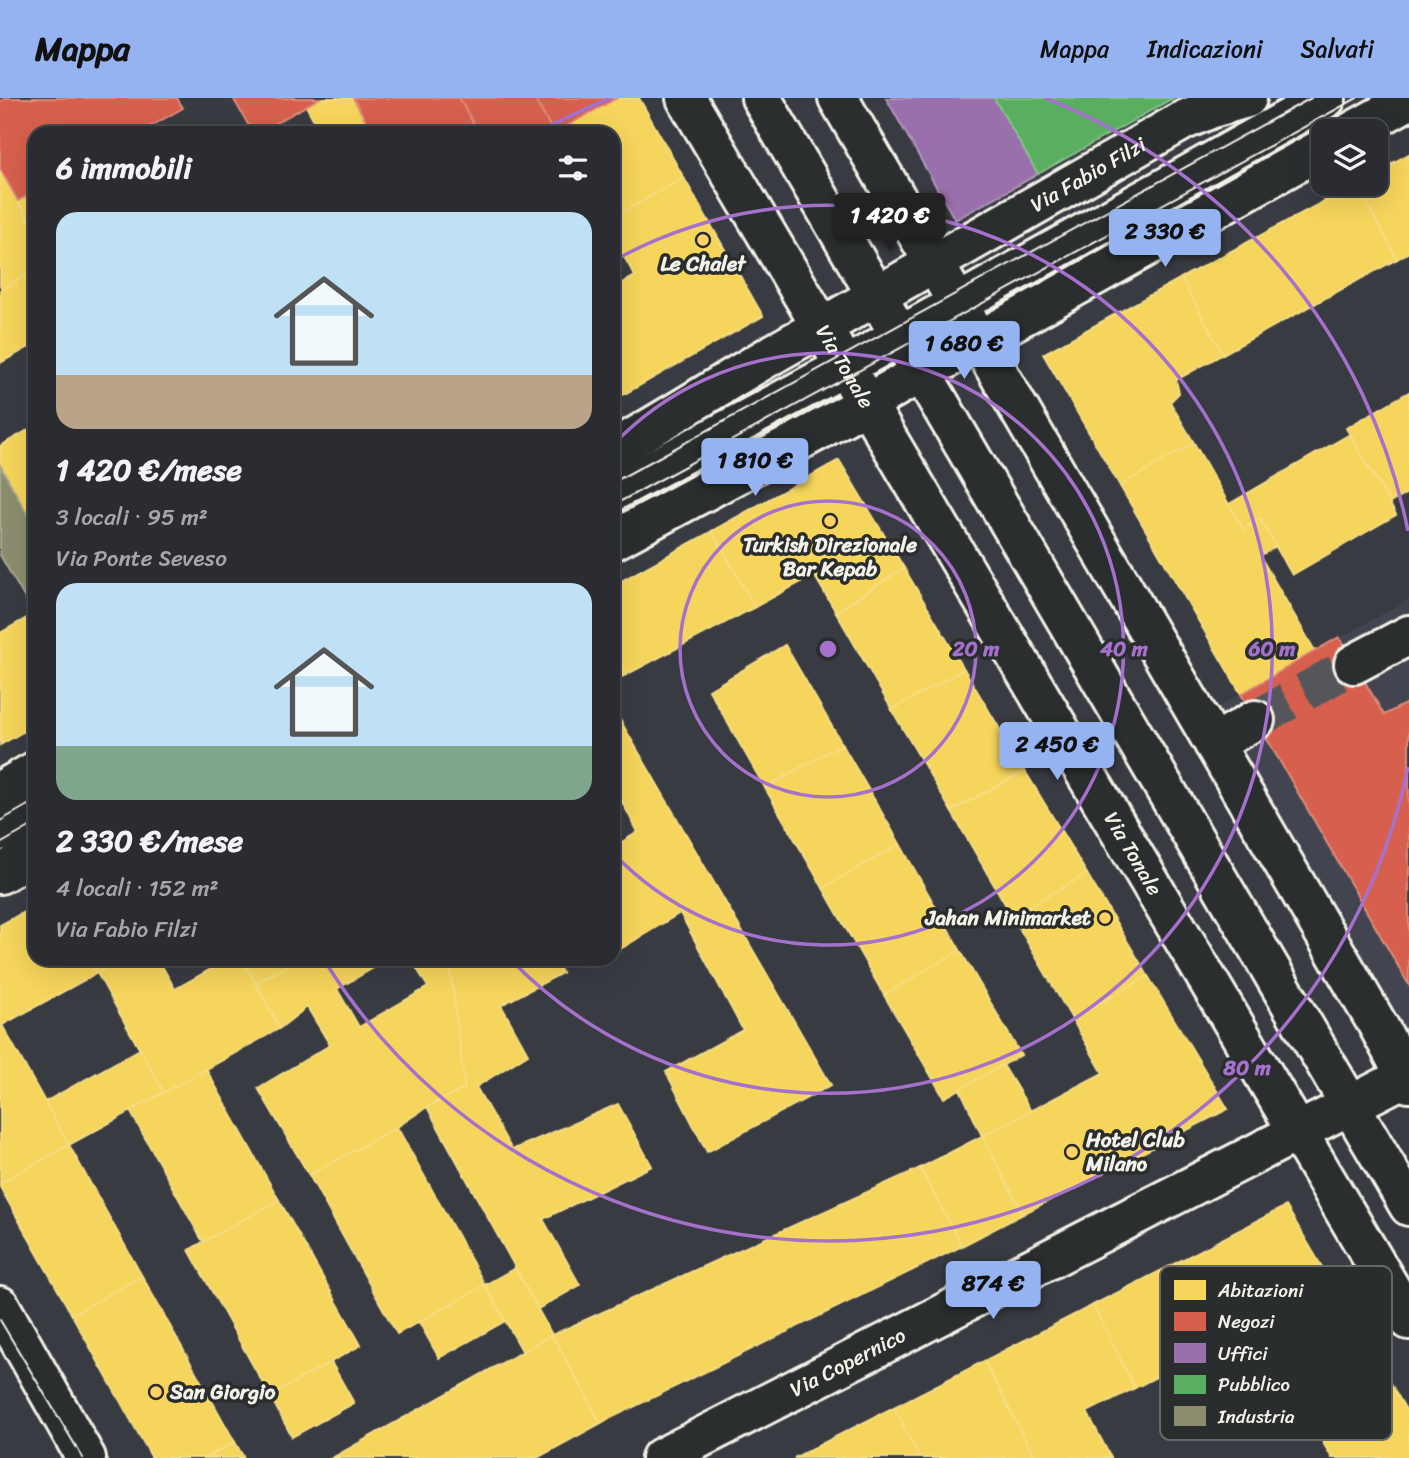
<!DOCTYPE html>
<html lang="it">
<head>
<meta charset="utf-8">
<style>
	body { margin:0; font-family:Sriracha,sans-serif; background:#33343a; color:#f1f3f6; height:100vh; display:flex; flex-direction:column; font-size:26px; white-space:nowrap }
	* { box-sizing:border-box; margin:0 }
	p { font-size:23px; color:#a6a7ac }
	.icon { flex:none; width:38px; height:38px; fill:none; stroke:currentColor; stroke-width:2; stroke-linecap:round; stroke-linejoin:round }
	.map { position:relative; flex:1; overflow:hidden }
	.panel { position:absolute; left:28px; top:28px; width:592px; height:840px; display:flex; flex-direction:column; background:#2b2c32; border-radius:21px; box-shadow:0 7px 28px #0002,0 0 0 2px #47484d }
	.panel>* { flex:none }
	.controls { position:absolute; left:1311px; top:21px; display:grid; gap:14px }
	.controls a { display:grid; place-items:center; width:77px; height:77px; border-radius:14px; background:#2b2c32; box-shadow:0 7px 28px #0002,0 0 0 2px #47484d; font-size:35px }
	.price { position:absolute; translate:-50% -60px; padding:0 16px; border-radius:7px; background:#95b2f1; color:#111; font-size:23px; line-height:46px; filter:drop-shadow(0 2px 4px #0008) }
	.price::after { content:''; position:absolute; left:50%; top:42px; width:21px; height:16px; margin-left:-10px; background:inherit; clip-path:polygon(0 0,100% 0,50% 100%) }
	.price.current { background:#222; color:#fff }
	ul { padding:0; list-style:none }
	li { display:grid; align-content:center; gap:14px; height:371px; padding:0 28px }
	li span { display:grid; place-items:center; height:217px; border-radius:21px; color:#555 }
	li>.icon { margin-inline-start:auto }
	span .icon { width:126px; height:126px; fill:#fffc; stroke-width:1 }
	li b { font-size:30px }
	h2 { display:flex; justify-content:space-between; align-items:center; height:84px; padding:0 28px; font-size:30px }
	header { display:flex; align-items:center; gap:42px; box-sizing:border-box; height:98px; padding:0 35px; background:#95b2f1; color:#111 }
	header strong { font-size:33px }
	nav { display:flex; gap:38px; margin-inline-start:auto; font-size:24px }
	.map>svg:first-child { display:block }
	.built { fill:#434550 }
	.homes { fill:#f6d55c; stroke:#f5dd86; stroke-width:2 }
	.shops { fill:#d6604d; stroke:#df8c7c; stroke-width:2 }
	.offices { fill:#9970ab; stroke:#b497bd; stroke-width:2 }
	.public { fill:#5aae61; stroke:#88c28a; stroke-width:2 }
	.industry { fill:#8c8c6e; stroke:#abaa93; stroke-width:2 }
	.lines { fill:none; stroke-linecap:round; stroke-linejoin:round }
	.minor-tunnel { stroke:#55565b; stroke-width:38; stroke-dasharray:38 19; stroke-linecap:butt }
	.minor-casing { stroke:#f4f1e8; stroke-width:44 }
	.major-casing { stroke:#f4f1e8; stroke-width:44 }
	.minor { stroke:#2a2d2e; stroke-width:38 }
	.major { stroke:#2a2d2e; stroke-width:38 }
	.tram { stroke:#f4f1e8; stroke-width:2 }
	.ring { fill:none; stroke:#a571cd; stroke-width:3.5 }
	.poi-dot { fill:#ffd166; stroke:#2a2d2e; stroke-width:2.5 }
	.labels { text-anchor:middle; stroke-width:7; stroke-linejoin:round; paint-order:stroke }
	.street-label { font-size:21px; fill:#f4f1e8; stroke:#2a2d2e }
	.poi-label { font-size:21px; font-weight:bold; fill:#f4f1e8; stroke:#2a2d2e }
	.key { fill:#2a2d2e; stroke:#676866; stroke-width:2 }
	.key-label { font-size:19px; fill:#f4f1e8 }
	.centre { fill:#a571cd; stroke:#2a2d2e; stroke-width:3.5 }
	.ring-label { font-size:21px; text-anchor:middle; font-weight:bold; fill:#a571cd; stroke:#2a2d2e; stroke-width:7; stroke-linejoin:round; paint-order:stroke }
</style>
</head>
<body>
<header>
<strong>Mappa</strong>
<nav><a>Mappa</a><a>Indicazioni</a><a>Salvati</a></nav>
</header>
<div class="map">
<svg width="1409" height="1360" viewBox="0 0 1409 1360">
	<rect width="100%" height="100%" fill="#393b42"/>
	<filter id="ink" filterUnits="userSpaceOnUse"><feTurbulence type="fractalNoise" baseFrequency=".0143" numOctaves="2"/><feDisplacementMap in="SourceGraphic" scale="14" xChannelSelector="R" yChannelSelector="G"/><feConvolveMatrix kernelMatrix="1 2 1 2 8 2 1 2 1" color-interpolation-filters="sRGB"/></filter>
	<g filter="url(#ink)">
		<!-- built -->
		<path class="built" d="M 1409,501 L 1409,955 L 1211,613 Z"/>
		<!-- homes -->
		<g class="homes">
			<path d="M 320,0 L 353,0 L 373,35 L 321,35 L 306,8 Z"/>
			<path d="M 617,0 L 639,0 L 684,80 L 612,120 L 612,35 L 554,35 Z"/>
			<path d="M 1409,56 L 1409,154 L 1397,161 L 1356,86 L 1376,86 L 1376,74 Z"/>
			<path d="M 0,71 L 35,133 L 35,172 L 2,191 L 0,187 Z"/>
			<path d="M 684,80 L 763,218 L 612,303 L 612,191 L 635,178 L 612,138 L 612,120 Z"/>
			<path d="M 1356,86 L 1397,161 L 1223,256 L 1181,180 Z"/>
			<path d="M 35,94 L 35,133 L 18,103 Z"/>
			<path d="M 35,172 L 35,246 L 0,265 L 0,192 Z"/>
			<path d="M 1181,180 L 1223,256 L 1176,282 L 1179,295 L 1170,304 L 1194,345 L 1120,388 L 1043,256 Z"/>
			<path d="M 1409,294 L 1409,394 L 1390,405 L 1346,330 Z"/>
			<path d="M 35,328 L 35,429 L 0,367 L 0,348 Z"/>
			<path d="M 1350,336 L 1396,417 L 1292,477 L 1260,421 L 1243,431 L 1229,406 Z"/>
			<path d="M 1194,345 L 1243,431 L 1260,421 L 1276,448 L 1260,458 L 1315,553 L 1241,596 L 1120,388 Z"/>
			<path d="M 839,362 L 904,470 L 836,514 L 814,477 L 755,509 L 712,433 Z"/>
			<path d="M 712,433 L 755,509 L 626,577 L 612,554 L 612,488 Z"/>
			<path d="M 904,470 L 964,571 L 892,612 L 836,514 Z"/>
			<path d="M 34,516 L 35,627 L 0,647 L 0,535 Z"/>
			<path d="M 785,547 L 842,646 L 765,690 L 709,592 Z"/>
			<path d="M 612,554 L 626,577 L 612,583 Z"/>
			<path d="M 964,571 L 1025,673 L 951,713 L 892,612 Z"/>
			<path d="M 612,608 L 831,987 L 707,1054 L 666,974 L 743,932 L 680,815 L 612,856 L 612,750 L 638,734 L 612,685 Z"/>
			<path d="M 842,646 L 900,746 L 823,790 L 765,690 Z"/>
			<path d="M 1025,673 L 1087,776 L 1012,818 L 951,713 Z"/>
			<path d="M 900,746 L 960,852 L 884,897 L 823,790 Z"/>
			<path d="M 1087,776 L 1148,878 L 1072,921 L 1012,818 Z"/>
			<path d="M 35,808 L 35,861 L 89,861 L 97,875 L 2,927 L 69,1047 L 0,1085 L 0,827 Z"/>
			<path d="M 960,852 L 1021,957 L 944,1000 L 884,897 Z"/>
			<path d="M 89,861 L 122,861 L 97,875 Z"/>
			<path d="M 122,861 L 158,861 L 175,891 L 229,861 L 242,861 L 280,930 L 164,995 L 97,875 Z"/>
			<path d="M 242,861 L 300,861 L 256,885 Z"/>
			<path d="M 300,861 L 389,861 L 337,891 L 359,929 L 428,889 L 411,861 L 449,861 L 465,990 L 427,1009 L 397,1029 L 309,1077 L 258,990 L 330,947 L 307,909 L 280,930 L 256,885 Z"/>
			<path d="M 449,861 L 555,861 L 562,875 L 501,907 L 528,956 L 476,989 L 512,1052 L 618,1006 L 652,1068 L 543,1121 L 580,1187 L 538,1211 L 427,1009 L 465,990 Z"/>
			<path d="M 1148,878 L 1228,1011 L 1023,1116 L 982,1038 L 1103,975 L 1072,921 Z"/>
			<path d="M 140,951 L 164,995 L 69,1047 L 45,1004 Z"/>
			<path d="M 1003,967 L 1031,1013 L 982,1038 L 960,991 Z"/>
			<path d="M 206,971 L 279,1102 L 203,1144 L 130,1013 Z"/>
			<path d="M 397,1029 L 485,1187 L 397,1236 L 309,1077 Z"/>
			<path d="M 982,1038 L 1023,1116 L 962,1148 L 920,1070 Z"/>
			<path d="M 69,1047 L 142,1178 L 72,1217 L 0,1089 L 0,1085 Z"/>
			<path d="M 920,1070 L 962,1148 L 601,1325 L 552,1237 Z"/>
			<path d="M 279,1102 L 361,1247 L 270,1298 L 189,1152 Z"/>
			<path d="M 1286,1108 L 1377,1262 L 1301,1307 L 1255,1228 L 1212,1250 L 1170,1168 Z"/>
			<path d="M 1170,1168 L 1212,1250 L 1135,1290 L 1093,1207 Z"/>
			<path d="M 515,1170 L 552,1237 L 523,1254 L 485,1187 Z"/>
			<path d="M 142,1178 L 235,1344 L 205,1360 L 152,1360 L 72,1217 Z"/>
			<path d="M 485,1187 L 505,1223 L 439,1260 L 419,1224 Z"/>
			<path d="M 1093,1207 L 1135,1290 L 1087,1314 L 1111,1360 L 1035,1360 L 984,1263 Z"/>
			<path d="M 552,1237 L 601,1325 L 537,1360 L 332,1360 Z"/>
			<path d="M 1377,1262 L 1409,1317 L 1409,1360 L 1332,1360 L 1301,1307 Z"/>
			<path d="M 984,1263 L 1035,1360 L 920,1360 L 894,1309 Z"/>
			<path d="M 331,1264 L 354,1305 L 292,1339 L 270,1298 Z"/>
			<path d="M 894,1309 L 920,1360 L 794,1360 Z"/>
			<path d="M 235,1344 L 244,1360 L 205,1360 Z"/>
		</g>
		<!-- shops -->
		<g class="shops">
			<path d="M 5,0 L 177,0 L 183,10 L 139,35 L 35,35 L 35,94 L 18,103 L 0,71 L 0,3 Z"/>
			<path d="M 233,0 L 320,0 L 258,35 L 253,35 Z"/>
			<path d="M 353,0 L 459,0 L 479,35 L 373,35 Z"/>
			<path d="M 459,0 L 534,0 L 554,35 L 479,35 Z"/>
			<path d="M 534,0 L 617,0 L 554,35 Z"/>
			<path d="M 1339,539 L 1384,617 L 1409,604 L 1409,887 L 1241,596 Z"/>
		</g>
		<!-- offices -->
		<path class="offices" d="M 886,0 L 994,0 L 1038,76 L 955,122 Z"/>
		<!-- public -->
		<path class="public" d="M 994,0 L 1173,0 L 1038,76 Z"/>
		<!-- industry -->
		<path class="industry" d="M 0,367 L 35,429 L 34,516 L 0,457 Z"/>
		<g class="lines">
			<!-- minor-tunnel -->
			<path class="minor-tunnel" d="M 1255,622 L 1354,566"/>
			<!-- minor casing -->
			<g class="minor-casing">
				<g id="minor">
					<path d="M 761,0 L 1409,1108"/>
					<path d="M 1353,33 L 1409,2"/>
					<path id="s1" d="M 612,352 C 683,313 750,266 822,229 L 1184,22 L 1212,10 L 1247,0"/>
					<path d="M 612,394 L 846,268 L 1326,0"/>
					<path d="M 612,443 L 819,332 L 1323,50"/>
					<path d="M 1354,566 L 1409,537"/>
					<path d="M 1214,646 L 1255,622"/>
					<path d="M 0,693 L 35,673"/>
					<path d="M 0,733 L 35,713"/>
					<path d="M 0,776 L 35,756"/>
					<path d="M 0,1208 L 86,1360"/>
					<path id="s2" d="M 661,1360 L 1409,977"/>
				</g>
			</g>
			<!-- major casing -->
			<g class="major-casing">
				<g id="major">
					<path id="s3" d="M 686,0 L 1409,1222"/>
					<path d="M 838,0 L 1379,929 L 1409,985"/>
				</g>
			</g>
			<!-- minor -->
			<use href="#minor" class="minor"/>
			<!-- major -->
			<use href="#major" class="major"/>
			<!-- tram -->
			<g class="tram">
				<path d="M 612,385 L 1311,0"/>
				<path d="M 612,408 L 1357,0"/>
				<path d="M 0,723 L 35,703"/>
				<path d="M 0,746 L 35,726"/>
				<path d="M 0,1222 L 83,1360"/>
			</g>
		</g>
	</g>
	<!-- distance rings -->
	<g class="ring">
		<circle cx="828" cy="551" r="148"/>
		<path d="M613 347A296 296 0 1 1 613 755"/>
		<path d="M613 163A444 444 0 1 1 511 862"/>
		<path d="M1408 669A592 592 0 0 1 326 865M541 33A592 592 0 0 1 611 0M1045 0A592 592 0 0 1 1408 433"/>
	</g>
	<!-- markers -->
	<g class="poi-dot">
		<circle cx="703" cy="142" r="7"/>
		<circle cx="830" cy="423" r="7"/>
		<circle cx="1105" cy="820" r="7"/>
		<circle cx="1072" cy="1054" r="7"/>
		<circle cx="156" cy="1294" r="7"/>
	</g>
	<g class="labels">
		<!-- street labels -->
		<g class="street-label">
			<text dy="7" stroke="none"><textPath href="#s1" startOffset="550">Via Fabio Filzi</textPath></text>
			<text dy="7" stroke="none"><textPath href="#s3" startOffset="312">Via Tonale</textPath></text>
			<text dy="7" stroke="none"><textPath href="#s3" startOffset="878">Via Tonale</textPath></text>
			<text dy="7" stroke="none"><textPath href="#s2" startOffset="210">Via Copernico</textPath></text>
		</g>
		<!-- poi labels -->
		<g class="poi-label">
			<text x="703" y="173">Le Chalet</text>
			<text x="830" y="454">Turkish Direzionale<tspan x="830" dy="24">Bar Kepab</tspan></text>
			<text x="1091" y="827" text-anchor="end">Jahan Minimarket</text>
			<text x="1086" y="1049" text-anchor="start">Hotel Club<tspan x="1086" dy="24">Milano</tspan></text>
			<text x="170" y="1301" text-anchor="start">San Giorgio</text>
		</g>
	</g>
	<!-- legend -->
	<rect x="1160" y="1168" width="232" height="174" rx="10" class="key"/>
	<rect x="1174" y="1182" width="32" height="20" fill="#f6d55c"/>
	<rect x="1174" y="1214" width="32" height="19" fill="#d6604d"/>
	<rect x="1174" y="1245" width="32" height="20" fill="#9970ab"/>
	<rect x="1174" y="1277" width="32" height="19" fill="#5aae61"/>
	<rect x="1174" y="1308" width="32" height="20" fill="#8c8c6e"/>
	<g class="key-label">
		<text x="1218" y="1199">Abitazioni</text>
		<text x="1218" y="1230">Negozi</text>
		<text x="1218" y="1262">Uffici</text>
		<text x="1218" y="1293">Pubblico</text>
		<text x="1218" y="1325">Industria</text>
	</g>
	<circle cx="828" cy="551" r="10" class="centre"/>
	<g class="ring-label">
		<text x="976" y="558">20 m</text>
		<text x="1124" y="558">40 m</text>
		<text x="1272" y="558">60 m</text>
		<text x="1247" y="977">80 m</text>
	</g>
</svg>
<div class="controls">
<a><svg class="icon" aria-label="layers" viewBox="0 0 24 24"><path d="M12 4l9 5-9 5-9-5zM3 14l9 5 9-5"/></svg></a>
</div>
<b class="price current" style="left:890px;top:155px">1 420 €</b>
<b class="price" style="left:1165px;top:171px">2 330 €</b>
<b class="price" style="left:964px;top:283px">1 680 €</b>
<b class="price" style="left:755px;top:400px">1 810 €</b>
<b class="price" style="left:1057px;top:684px">2 450 €</b>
<b class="price" style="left:993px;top:1223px">874 €</b>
<section class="panel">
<h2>6 immobili<svg class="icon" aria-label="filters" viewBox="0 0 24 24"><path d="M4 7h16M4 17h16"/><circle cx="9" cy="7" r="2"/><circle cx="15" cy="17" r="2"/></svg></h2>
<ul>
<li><span style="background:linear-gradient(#bfe0f5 75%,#b9a48a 0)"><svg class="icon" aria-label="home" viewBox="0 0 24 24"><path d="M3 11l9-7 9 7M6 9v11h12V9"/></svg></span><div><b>1 420 €/mese</b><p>3 locali · 95 m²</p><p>Via Ponte Seveso</p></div></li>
<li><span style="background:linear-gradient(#bfe0f5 75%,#7fa58c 0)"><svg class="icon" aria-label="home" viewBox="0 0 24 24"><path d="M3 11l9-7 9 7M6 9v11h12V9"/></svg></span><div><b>2 330 €/mese</b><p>4 locali · 152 m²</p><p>Via Fabio Filzi</p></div></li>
</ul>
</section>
</div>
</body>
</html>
